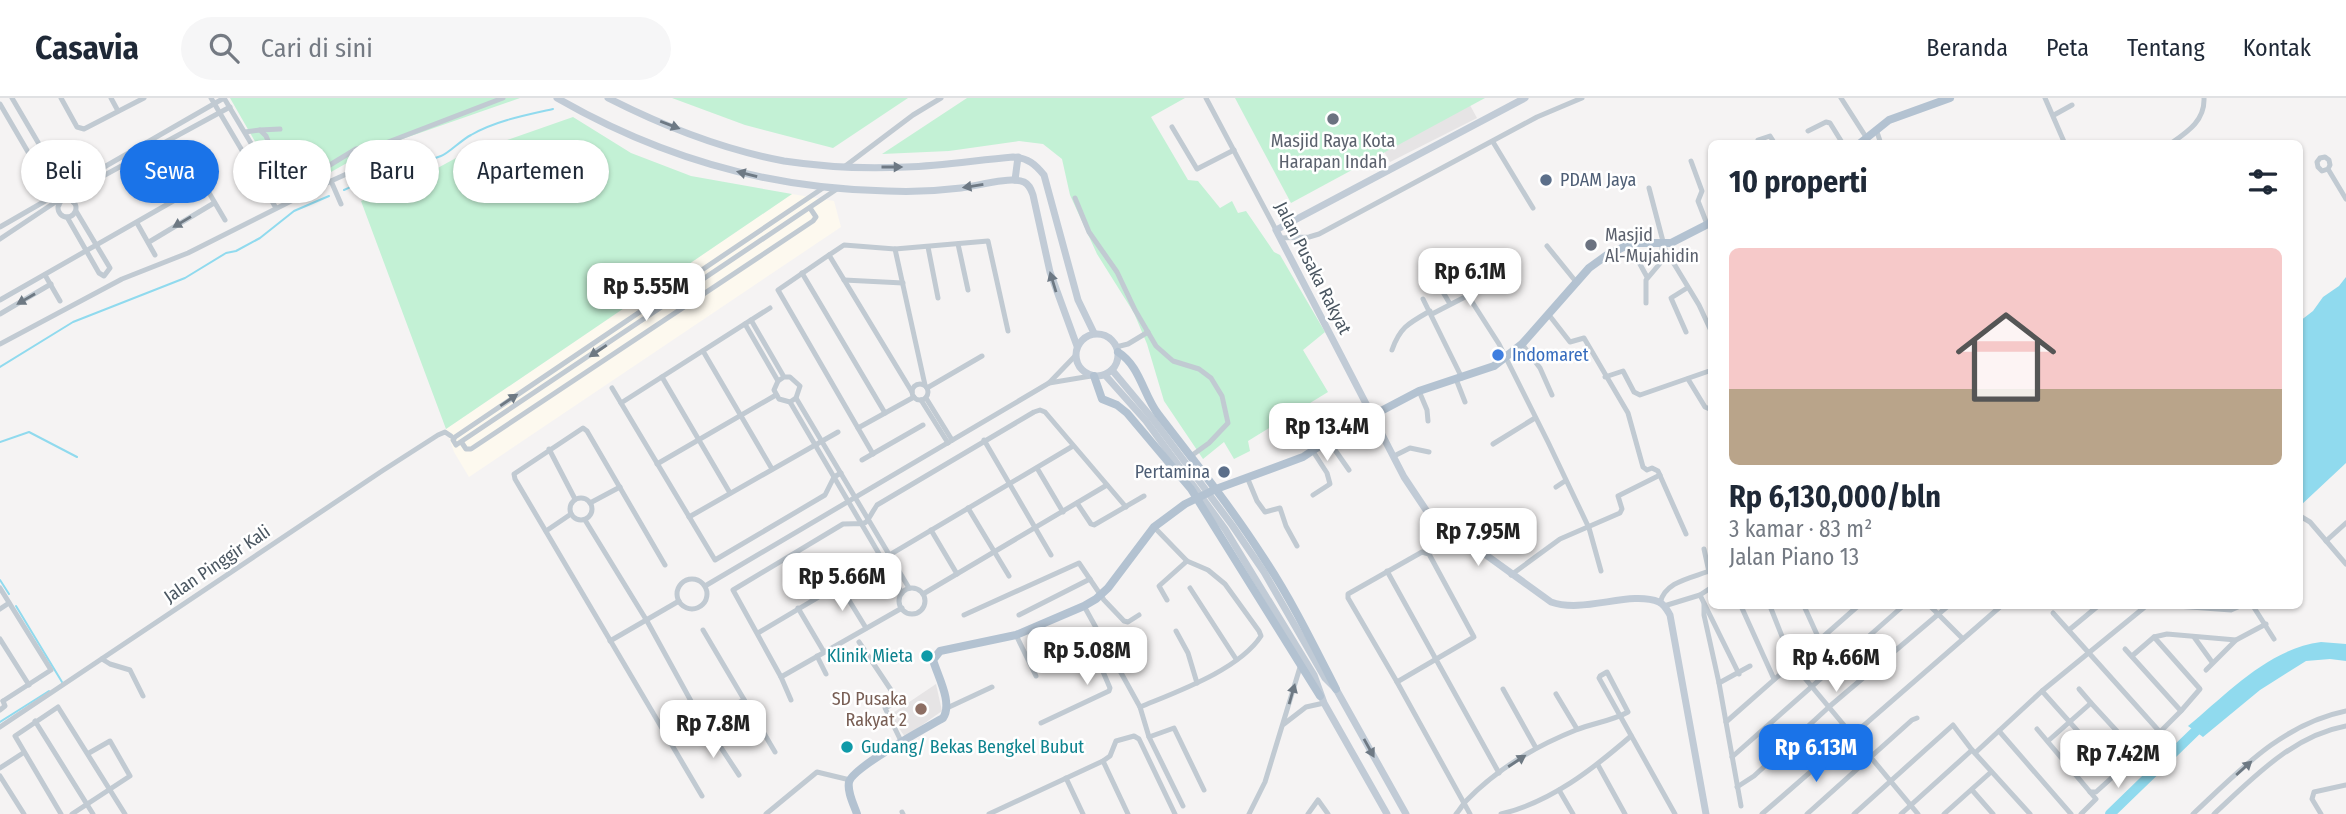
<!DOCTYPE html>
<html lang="id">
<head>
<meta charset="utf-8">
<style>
	body { margin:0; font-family:"Fira Sans Condensed",sans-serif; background:#f6f6f7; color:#1f2937; height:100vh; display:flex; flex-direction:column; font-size:26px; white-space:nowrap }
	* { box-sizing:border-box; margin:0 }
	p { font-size:23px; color:#747a83 }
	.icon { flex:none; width:38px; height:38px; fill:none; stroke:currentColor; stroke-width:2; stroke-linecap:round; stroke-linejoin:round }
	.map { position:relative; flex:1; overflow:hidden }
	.details { position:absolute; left:1708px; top:42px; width:595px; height:469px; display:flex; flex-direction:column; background:#fff; border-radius:10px; box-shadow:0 2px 5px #0004 }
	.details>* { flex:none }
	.top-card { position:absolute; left:21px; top:42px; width:665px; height:63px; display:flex; gap:14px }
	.price { position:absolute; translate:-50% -60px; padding:0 16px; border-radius:14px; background:#fff; color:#222; font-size:23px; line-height:46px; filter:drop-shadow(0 2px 4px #0008) }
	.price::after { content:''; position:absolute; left:50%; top:42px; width:21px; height:16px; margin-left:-10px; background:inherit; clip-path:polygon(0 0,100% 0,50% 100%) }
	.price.active { background:#1a73e8; color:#fff }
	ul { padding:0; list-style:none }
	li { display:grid; align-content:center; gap:14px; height:371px; padding:0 21px }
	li+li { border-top:2px solid #e0e1e3 }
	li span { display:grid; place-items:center; height:217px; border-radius:10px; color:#555 }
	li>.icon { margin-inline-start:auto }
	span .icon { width:126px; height:126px; fill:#fffc; stroke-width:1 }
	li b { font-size:30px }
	h2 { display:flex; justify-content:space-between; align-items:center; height:84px; padding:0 21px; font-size:30px }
	.tag { padding:0 24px; border-radius:32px; background:#fff; box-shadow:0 2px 5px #0004; font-size:24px; line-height:63px }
	.tag.active { background:#1a73e8; color:#fff }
	header { display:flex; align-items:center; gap:42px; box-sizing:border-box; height:98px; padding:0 35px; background:#fff; border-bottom:2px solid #e0e1e3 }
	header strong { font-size:33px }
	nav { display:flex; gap:38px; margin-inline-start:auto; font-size:24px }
	.search { width:490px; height:63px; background:#f6f6f7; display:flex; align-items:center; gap:18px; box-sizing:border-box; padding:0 24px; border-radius:38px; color:#747a83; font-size:26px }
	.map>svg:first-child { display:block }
	.commercial { fill:#fdf9ef }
	.education { fill:#e6e4e5 }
	.green { fill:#c3f1d5 }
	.water { fill:#90daee }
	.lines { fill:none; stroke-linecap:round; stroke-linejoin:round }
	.stream { stroke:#90daee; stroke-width:2 }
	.river { stroke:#90daee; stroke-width:10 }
	.street { stroke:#c1cad2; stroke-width:5 }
	.secondary { stroke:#c1cbd6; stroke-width:7 }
	.primary { stroke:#b3c2d1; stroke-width:8 }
	.oneway { fill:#6e7984 }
	.oneway2 { fill:#6e7983 }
	.worship-dot { fill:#6b7280; stroke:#fff; stroke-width:2.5 }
	.service-dot { fill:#5c6f8a; stroke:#fff; stroke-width:2.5 }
	.shop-dot { fill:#3f7fe0; stroke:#fff; stroke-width:2.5 }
	.culture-dot { fill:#0f9aa8; stroke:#fff; stroke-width:2.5 }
	.education-dot { fill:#8d6e63; stroke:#fff; stroke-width:2.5 }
	.labels { text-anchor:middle; stroke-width:5; stroke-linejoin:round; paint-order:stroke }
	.worship-label { font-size:18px; fill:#5b616d; stroke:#fff }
	.service-label { font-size:18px; fill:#4e5e75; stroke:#fff; text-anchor:start }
	.street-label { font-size:18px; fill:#4a5661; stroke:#fff }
	.shop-label { font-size:18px; fill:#366cbe; stroke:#fff; text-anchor:start }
	.culture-label { font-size:18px; fill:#0d838f; stroke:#fff; text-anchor:end }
	.education-label { font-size:18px; fill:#785e54; stroke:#fff; text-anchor:end }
</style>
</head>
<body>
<header>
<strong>Casavia</strong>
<div class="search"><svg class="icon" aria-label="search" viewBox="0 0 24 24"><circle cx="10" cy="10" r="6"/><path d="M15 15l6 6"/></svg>Cari di sini</div>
<nav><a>Beranda</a><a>Peta</a><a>Tentang</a><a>Kontak</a></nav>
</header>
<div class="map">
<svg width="2346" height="716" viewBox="0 0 2346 716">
	<rect width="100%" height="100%" fill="#f5f3f3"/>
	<!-- commercial -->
	<path class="commercial" d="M 792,96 L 834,103 L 841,129 L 469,379 L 454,354 L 446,331 Z"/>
	<!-- education -->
	<g class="education">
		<path d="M 1354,0 L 1466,0 L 1477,20 L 1390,64 Z"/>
		<path d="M 936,586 L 942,613 L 905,639 L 890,617 Z"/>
	</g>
	<!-- green -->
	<g class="green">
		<path d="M 230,0 L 520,0 L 368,53 L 287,99 Z"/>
		<path d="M 672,0 L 908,0 L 833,50 L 745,27 Z"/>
		<path d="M 967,0 L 1185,0 L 1151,19 L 1188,82 L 1198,83 L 1220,110 L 1232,103 L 1238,115 L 1246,113 L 1274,154 L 1280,157 L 1325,234 L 1303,252 L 1328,294 L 1248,343 L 1250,353 L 1234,361 L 1224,344 L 1203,361 L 1164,303 L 1147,246 L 1134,215 L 1097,156 L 1070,97 L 1062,61 L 1043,46 L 1019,43 L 949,53 L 882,56 Z"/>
		<path d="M 1235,0 L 1485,0 L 1291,105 Z"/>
		<path d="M 573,19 L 631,55 L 691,78 L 792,96 L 446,331 L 361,103 L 412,84 L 456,60 Z"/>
	</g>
	<!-- water -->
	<g class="water">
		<path d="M 2346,179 L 2346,365 L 2300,408 L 2300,223 L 2313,213 L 2323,199 L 2339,188 Z"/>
		<path d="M 2321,544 L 2346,546 L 2346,563 L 2330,561 L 2306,563 L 2260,592 L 2203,639 L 2188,628 C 2228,595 2268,551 2321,544 Z"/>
	</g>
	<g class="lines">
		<!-- stream -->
		<g class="stream">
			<path d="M 344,92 C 375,77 408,70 441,58 C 448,56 461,42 471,37 C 495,23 526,17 553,11"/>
			<path d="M 0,269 L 73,224 L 185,180 L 226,155 L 236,153 L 260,140 L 294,113 L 329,98"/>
			<path d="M 0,344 L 29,334 L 77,359"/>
			<path d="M 0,482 L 9,496"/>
			<path d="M 16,508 L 62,584"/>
			<path d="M 0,624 L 49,593"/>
		</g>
		<!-- river -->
		<path class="river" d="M 2110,716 L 2204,625"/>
		<!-- street -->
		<g class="street">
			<path d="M 12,0 L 73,104"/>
			<path d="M 61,0 L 77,29 L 84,31 L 144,0"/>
			<path d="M 111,0 L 118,13"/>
			<path d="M 211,0 L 276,110"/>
			<path d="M 224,0 L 286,104"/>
			<path d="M 1206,0 L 1276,132"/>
			<path d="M 1841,0 L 1866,39"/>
			<path d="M 2045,0 L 2065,46"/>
			<path d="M 0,6 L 59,107"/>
			<path d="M 2054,17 L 2072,7"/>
			<path d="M 1172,29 L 1197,71 L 1234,52"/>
			<path d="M 1876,31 L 1881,46"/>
			<path d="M 260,32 L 280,31"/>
			<path d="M 1808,33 L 1826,24 L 1830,25 L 1843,46"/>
			<path d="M 245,34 L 260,32 L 266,38 L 274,57"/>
			<path d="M 1758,42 L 1770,38 L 1775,46"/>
			<path d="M 1493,44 L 1533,110"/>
			<path d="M 2170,46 C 2187,34 2205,23 2204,0"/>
			<path d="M 1691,63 L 1702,93 L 1698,103 L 1707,126"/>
			<path d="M 191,64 L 225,122"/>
			<path d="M 844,69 L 913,17 L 941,0"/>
			<path d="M 2328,71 L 2322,73 L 2318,69 L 2317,64 L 2320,60 L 2325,59 L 2329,62 L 2330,67 L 2328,71 L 2346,101"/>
			<path d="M 331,83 L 341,106"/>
			<path d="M 823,90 L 455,339 L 453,342 L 456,347 L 837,91"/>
			<path d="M 1649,90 L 1665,151 L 1699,207 L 1712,235"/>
			<path d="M 279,92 L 320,73 L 356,51 L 383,46 L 503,0"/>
			<path d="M 1075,100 L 1089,134 L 1117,174 L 1135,212 L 1156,248 L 1173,263 L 1199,271 L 1211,280 L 1222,298 L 1228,325 L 1209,345 L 1191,358"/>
			<circle cx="67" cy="110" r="9"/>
			<path d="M 67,119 L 99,175 L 104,178 L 110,170 L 76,113"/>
			<path d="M 137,125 L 155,157"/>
			<path d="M 0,129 L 224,0"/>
			<path d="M 1280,140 L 1309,139 L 1319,136 L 1537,19 L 1582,0"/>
			<path d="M 0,141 L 57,103 L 230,9"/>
			<path d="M 149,144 L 214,105"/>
			<path d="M 958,146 L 968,192"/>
			<path d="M 1629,146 L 1647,179"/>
			<path d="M 1547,148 L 1577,185"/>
			<path d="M 928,149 L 938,200"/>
			<path d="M 895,151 L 925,287"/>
			<path d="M 829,157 L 778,192 L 873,356"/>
			<path d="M 802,175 L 885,315"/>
			<path d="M 45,177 L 60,203"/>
			<path d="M 844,182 L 903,185"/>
			<path d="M 1437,184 L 1450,206"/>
			<path d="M 1467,196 L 1499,246 L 1548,344 L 1589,430 L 1601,473"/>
			<path d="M 1423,201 L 1462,280"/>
			<path d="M 0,202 L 203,86"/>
			<path d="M 1646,205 L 1646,182 L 1662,163 L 1662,148"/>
			<path d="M 0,216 L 51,186"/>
			<path d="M 1432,216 L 1498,182"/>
			<path d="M 1549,217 L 1570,244 L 1584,240 L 1628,315 L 1643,369 L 1647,372 L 1652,370 L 1658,373 L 1686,436"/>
			<path d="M 751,222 L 784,279 L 790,279 L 800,288 L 796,300 L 790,304 L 779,301 L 774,292 L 778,283 L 784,279"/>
			<path d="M 745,226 L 778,283"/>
			<path d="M 1686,234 L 1671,200 L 1687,190"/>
			<path d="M 0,246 L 122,181 L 188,155 L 331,83 L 393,55"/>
			<path d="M 1522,246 L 1540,270 L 1552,297"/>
			<path d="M 1116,249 L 1128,246 L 1148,234"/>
			<path d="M 1392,252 C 1400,229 1409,225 1430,213"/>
			<path d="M 703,253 L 772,371"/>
			<path d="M 662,279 L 730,395"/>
			<path d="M 1605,279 L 1623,273 L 1634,294 L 1640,297 L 1712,272"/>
			<path d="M 1456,281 L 1465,304"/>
			<path d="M 1688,281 L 1705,309 L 1712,312"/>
			<path d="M 1049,285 L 1091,278"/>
			<circle cx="920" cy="294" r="8"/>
			<path d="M 612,290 L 715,462 L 825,397 L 834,379 L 841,375"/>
			<path d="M 927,290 L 982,258"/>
			<path d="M 1419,293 L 1427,312 L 1428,323"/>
			<path d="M 912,294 L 829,157 L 844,147 L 895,151 L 988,143 L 1008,233"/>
			<path d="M 796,300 L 909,490"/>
			<path d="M 926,300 L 952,342"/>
			<path d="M 921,302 L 948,345"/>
			<path d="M 790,304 L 902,495"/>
			<path d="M 621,305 L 770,210"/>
			<path d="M 1311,323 L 1315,331 L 1305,341 L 1327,375 L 1330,386 L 1313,397"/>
			<path d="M 858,330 L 914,299"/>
			<path d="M 984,342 L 1051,457"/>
			<path d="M 1328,342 L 1349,372"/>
			<path d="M 462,345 L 466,351 L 471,351 L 813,123 L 816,119 L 810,110"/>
			<path d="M 1493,346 L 1535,320"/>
			<path d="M 549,351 L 575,401"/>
			<path d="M 1394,358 L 1410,350 L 1429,354"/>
			<path d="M 862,362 L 923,327"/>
			<path d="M 657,366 L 776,297"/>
			<path d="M 1037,370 L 1063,414"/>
			<path d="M 1247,379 L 1257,403 L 1265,414 L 1280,410 L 1286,428 L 1297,448"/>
			<path d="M 1556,389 L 1565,383"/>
			<circle cx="581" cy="411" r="11"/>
			<path d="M 590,405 L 620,389"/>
			<path d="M 1077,405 L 1091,426 L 1094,427 L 1144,398"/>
			<path d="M 968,410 L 1009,478"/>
			<path d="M 2300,418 L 2310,424 L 2346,466"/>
			<path d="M 689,419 L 838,334"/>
			<path d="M 585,422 L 647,523 L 697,614"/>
			<path d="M 931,432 L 957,476"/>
			<path d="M 546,433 L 571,416"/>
			<path d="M 2326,443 L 2346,425"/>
			<path d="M 1704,451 L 1709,474"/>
			<path d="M 1422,454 L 1429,456 L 1474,539 L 1397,584 L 1348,500 L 1348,496 Z"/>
			<path d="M 1485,457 L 1495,441 L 1527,420"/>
			<path d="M 665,467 L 587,333 L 583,330 L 514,376 L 515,381 L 702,698"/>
			<path d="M 1387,473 L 1499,675"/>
			<path d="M 1511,477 L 1560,441 L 1620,415 L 1622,411 L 1618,398 L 1660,377"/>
			<circle cx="692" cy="496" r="15"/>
			<path d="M 839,486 L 866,530"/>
			<path d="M 705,488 L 1049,285 L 1075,258"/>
			<path d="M 0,490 L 51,572 L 3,603"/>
			<path d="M 1190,490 L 1236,561"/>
			<circle cx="912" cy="503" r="13"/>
			<path d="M 923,496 L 1107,387"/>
			<path d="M 1700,497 L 1739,576"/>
			<path d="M 1167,502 L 1159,488 L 1187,463"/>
			<path d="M 1660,505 C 1665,483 1692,480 1712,472"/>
			<path d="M 1704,506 L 1704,517 L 1719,585 L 1750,568"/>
			<path d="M 1084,508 L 1140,609 L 1149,639 L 1183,708"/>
			<path d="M 1664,508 L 1700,497 L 1712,489"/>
			<path d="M 1741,508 L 1774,581"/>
			<path d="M 1770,508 L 1793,566 L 1918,716"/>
			<path d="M 1804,508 L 1819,541"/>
			<path d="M 1930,508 L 1963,541"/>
			<path d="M 2177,508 L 2231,512 L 2240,508"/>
			<path d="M 2253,508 L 2274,541"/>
			<path d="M 798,510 L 824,554"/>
			<path d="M 0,511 L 9,505"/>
			<path d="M 2053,515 L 2159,633"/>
			<path d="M 964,517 L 1079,465 L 1104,502 L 1124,523 L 1128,524 L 1139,517"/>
			<path d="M 1019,517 L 1090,481"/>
			<path d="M 1041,526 L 1051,552 L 1062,571"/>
			<path d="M 703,532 L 775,654"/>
			<path d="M 2069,532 L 2098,508"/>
			<path d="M 1176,533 L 1188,555 L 1197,585"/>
			<path d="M 758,535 L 1073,348"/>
			<path d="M 1016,537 L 1036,578"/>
			<path d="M 2194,539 L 2212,564"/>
			<path d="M 0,541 L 29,587"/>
			<path d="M 610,543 L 679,503"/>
			<path d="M 859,544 L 897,601 L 896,604 L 885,610 L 902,645"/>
			<path d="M 2125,551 L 2181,613 L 2200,591 L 2154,539 L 2167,536 L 2236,542"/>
			<path d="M 817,558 L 826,576"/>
			<path d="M 2132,558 L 2154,539"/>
			<path d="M 102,561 L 110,566 L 130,572 L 143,598"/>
			<path d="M 2206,572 L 2236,542 L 2266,526"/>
			<path d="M 781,579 L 902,510"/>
			<path d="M 1397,584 L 1470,716"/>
			<path d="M 1719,585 L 1741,708"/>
			<path d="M 1503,591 L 1536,650"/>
			<path d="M 2079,591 L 2091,605"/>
			<path d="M 2042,593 L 2116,676"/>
			<path d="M 1556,596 L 1577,631"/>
			<path d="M 791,602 L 781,579 L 733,492 L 843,426 C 871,425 862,430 877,407 L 1034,314 L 1040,312 L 1045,314 L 1126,409"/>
			<path d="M 1140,609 C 1176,594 1239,572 1261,538 L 1259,533 L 1225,486 L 1208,472 L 1187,463 L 1154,429"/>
			<path d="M 947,610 L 992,589"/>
			<path d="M 0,612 L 5,608 L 3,603"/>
			<circle cx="704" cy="623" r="11"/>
			<path d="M 714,617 L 744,602"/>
			<path d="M 35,623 L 93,716"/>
			<path d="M 1726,624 L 1858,508"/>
			<path d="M 1041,625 L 1109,593 L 1110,590 L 1101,569 L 1114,562"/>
			<path d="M 1284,626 L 1306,609 L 1324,605"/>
			<path d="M 0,629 L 382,373 L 438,337 L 445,334 L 451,338"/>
			<path d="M 2037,631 L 2096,701 L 2081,716"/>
			<path d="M 710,633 L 739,677"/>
			<path d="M 1999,633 L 2071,716"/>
			<path d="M 1149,639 L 1174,630 L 1204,692"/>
			<path d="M 2048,643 L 2091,605 L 2138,656 L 2181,613"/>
			<path d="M 670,645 L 694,629"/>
			<path d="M 1975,655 L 2042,593 L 2146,508"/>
			<path d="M 1732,659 L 1903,508"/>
			<path d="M 1103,663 L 1128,716"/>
			<path d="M 1598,667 L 1625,716"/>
			<path d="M 0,670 L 23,655"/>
			<path d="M 0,678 L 24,716"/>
			<path d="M 1066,680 L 1083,716"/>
			<path d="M 1737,689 L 1754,678 L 1830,608 L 1948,508"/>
			<path d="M 1559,692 L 1573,716"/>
			<path d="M 1972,692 L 1993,716"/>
			<path d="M 2090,694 L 2096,694 L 2138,656"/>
			<path d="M 902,714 L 903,716"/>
			<path d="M 61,716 L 15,638 L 58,609 L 125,716"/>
			<path d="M 72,716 L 130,678 L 110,643 L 89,655"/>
			<path d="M 766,716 L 817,674 L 850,682"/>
			<path d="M 989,716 L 1103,663 L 1110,658 L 1116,643 L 1134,638 L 1139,641 L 1175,716"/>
			<path d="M 1249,716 L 1265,684 L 1301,566"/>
			<path d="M 1308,716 L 1318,702 L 1328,716"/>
			<path d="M 1456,716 C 1460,712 1462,707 1466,703 C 1496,672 1536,648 1576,632 C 1593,625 1612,623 1628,614 L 1607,574 L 1600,578 L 1599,580 L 1675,716"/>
			<path d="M 1501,716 C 1551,704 1593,671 1631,638"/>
			<path d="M 1762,716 L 2001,508"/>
			<path d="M 1807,716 L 1912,622 L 1917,620"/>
			<path d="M 1854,716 L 1953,627 L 1972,652 L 2030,716"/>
			<path d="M 1901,716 L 1972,652"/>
			<path d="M 1944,716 L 1991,674"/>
			<path d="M 2193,716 C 2239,673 2282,626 2346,613"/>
			<path d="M 2214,716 C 2253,680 2292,638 2346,628"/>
			<path d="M 2321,716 L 2312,701 L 2314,694 L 2346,687"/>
		</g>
		<!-- secondary -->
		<g class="secondary">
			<path d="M 557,0 C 659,59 769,91 887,93 C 911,94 937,93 961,90 C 977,88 1010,78 1024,84 C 1030,87 1031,92 1033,97 L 1050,174 L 1077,248"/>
			<path d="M 608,0 C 661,27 725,52 784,63 C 824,69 866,71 906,69 C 942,68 977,62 1013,59 C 1028,60 1035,66 1044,77 L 1078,202 L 1094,235"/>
			<path d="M 1525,0 L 1276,132 L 1404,379 L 1428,415 L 1551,504 C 1584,516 1630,492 1659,504 C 1665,507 1667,512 1670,517 L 1706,716"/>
			<path d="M 1015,82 L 1018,59"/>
			<circle cx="1097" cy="257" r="21"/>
			<path d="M 1112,272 L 1152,320 L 1232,427 L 1264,474 L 1325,580 L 1336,591 L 1406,716"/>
			<path d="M 1105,277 L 1146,323 L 1225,431 L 1314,577 L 1324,605 L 1387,716"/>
		</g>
		<!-- primary -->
		<g class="primary">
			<path d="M 1859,46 L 1889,22 L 1950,0"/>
			<path d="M 1118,254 C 1140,268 1143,296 1158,316 C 1194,363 1231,409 1263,459 C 1291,501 1313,546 1336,591"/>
			<path d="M 1094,278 L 1102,301 L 1117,307 L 1127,315 L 1191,391 L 1320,598"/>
			<path d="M 857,716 C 854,707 847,694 849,684 C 853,669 926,630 943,620 C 953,605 938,579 933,562 L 940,553 L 1016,537 L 1084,508 L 1096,501 L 1108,490 L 1154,429 L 1185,406 L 1216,391 L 1303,359 L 1341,334 L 1419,293 L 1494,268 L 1522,246 L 1589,170 L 1607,157 L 1632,145 L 1671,145 L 1712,124"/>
		</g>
	</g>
	<!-- one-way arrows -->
	<defs><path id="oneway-solid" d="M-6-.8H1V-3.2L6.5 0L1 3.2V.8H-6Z" transform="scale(1.75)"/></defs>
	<g class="oneway">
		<use href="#oneway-solid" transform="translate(670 27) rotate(21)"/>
		<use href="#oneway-solid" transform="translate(892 69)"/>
		<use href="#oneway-solid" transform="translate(747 76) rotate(-166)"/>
		<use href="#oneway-solid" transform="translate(973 88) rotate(171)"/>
		<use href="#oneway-solid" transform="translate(1053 184) rotate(-107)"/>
		<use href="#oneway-solid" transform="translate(1369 650) rotate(61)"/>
	</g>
	<g class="oneway2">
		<use href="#oneway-solid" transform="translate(182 124) rotate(149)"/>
		<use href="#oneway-solid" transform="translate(26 201) rotate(150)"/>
		<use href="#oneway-solid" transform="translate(598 253) rotate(146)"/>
		<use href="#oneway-solid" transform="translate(509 302) rotate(-34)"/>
		<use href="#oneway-solid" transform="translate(1292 596) rotate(-74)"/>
		<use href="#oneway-solid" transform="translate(1517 663) rotate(-33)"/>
		<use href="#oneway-solid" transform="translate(2244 670) rotate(-42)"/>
	</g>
	<!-- markers -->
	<g class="worship-dot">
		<circle cx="1333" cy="21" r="7"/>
		<circle cx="1591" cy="147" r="7"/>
	</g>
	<g class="service-dot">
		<circle cx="1546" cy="82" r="7"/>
		<circle cx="1224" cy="374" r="7"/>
	</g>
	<circle class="shop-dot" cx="1498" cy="257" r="7"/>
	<g class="culture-dot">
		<circle cx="927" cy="558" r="7"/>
		<circle cx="847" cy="649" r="7"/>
	</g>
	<circle class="education-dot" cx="921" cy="611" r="7"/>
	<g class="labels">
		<!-- worship labels -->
		<g class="worship-label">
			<text x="1333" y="49">Masjid Raya Kota<tspan x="1333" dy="21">Harapan Indah</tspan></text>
			<text x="1605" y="143" text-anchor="start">Masjid<tspan x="1605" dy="21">Al-Mujahidin</tspan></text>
		</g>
		<!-- service labels -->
		<g class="service-label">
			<text x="1560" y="88">PDAM Jaya</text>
			<text x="1210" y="380" text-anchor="end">Pertamina</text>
		</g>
		<!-- street labels -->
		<g class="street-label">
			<text transform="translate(1313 170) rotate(63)" y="6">Jalan Pusaka Rakyat</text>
			<text transform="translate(217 466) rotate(-34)" y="6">Jalan Pinggir Kali</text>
		</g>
		<!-- shop labels -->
		<g class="shop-label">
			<text x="1512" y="263">Indomaret</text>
		</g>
		<!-- culture labels -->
		<g class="culture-label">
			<text x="913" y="564">Klinik Mieta</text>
			<text x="861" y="655" text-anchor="start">Gudang/ Bekas Bengkel Bubut</text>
		</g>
		<!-- education labels -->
		<g class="education-label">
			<text x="907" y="607">SD Pusaka<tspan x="907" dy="21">Rakyat 2</tspan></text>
		</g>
	</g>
</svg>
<b class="price" style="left:1470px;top:210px">Rp 6.1M</b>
<b class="price" style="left:646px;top:225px">Rp 5.55M</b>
<b class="price" style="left:1327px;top:365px">Rp 13.4M</b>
<b class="price" style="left:1478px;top:470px">Rp 7.95M</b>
<b class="price" style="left:842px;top:515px">Rp 5.66M</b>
<b class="price" style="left:1087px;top:589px">Rp 5.08M</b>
<b class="price" style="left:1836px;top:596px">Rp 4.66M</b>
<b class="price" style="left:713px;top:662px">Rp 7.8M</b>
<b class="price active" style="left:1816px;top:686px">Rp 6.13M</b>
<b class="price" style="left:2118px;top:692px">Rp 7.42M</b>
<div class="top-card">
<a class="tag">Beli</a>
<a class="tag active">Sewa</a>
<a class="tag">Filter</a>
<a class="tag">Baru</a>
<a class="tag">Apartemen</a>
</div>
<section class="details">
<h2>10 properti<svg class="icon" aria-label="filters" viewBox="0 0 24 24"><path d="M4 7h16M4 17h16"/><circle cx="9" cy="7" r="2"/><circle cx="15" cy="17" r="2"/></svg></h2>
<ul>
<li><span style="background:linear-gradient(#f6c9c9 65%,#b9a48a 0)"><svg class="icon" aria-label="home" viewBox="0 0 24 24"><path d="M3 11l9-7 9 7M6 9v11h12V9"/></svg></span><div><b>Rp 6,130,000/bln</b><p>3 kamar · 83 m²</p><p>Jalan Piano 13</p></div></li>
</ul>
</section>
</div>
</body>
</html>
